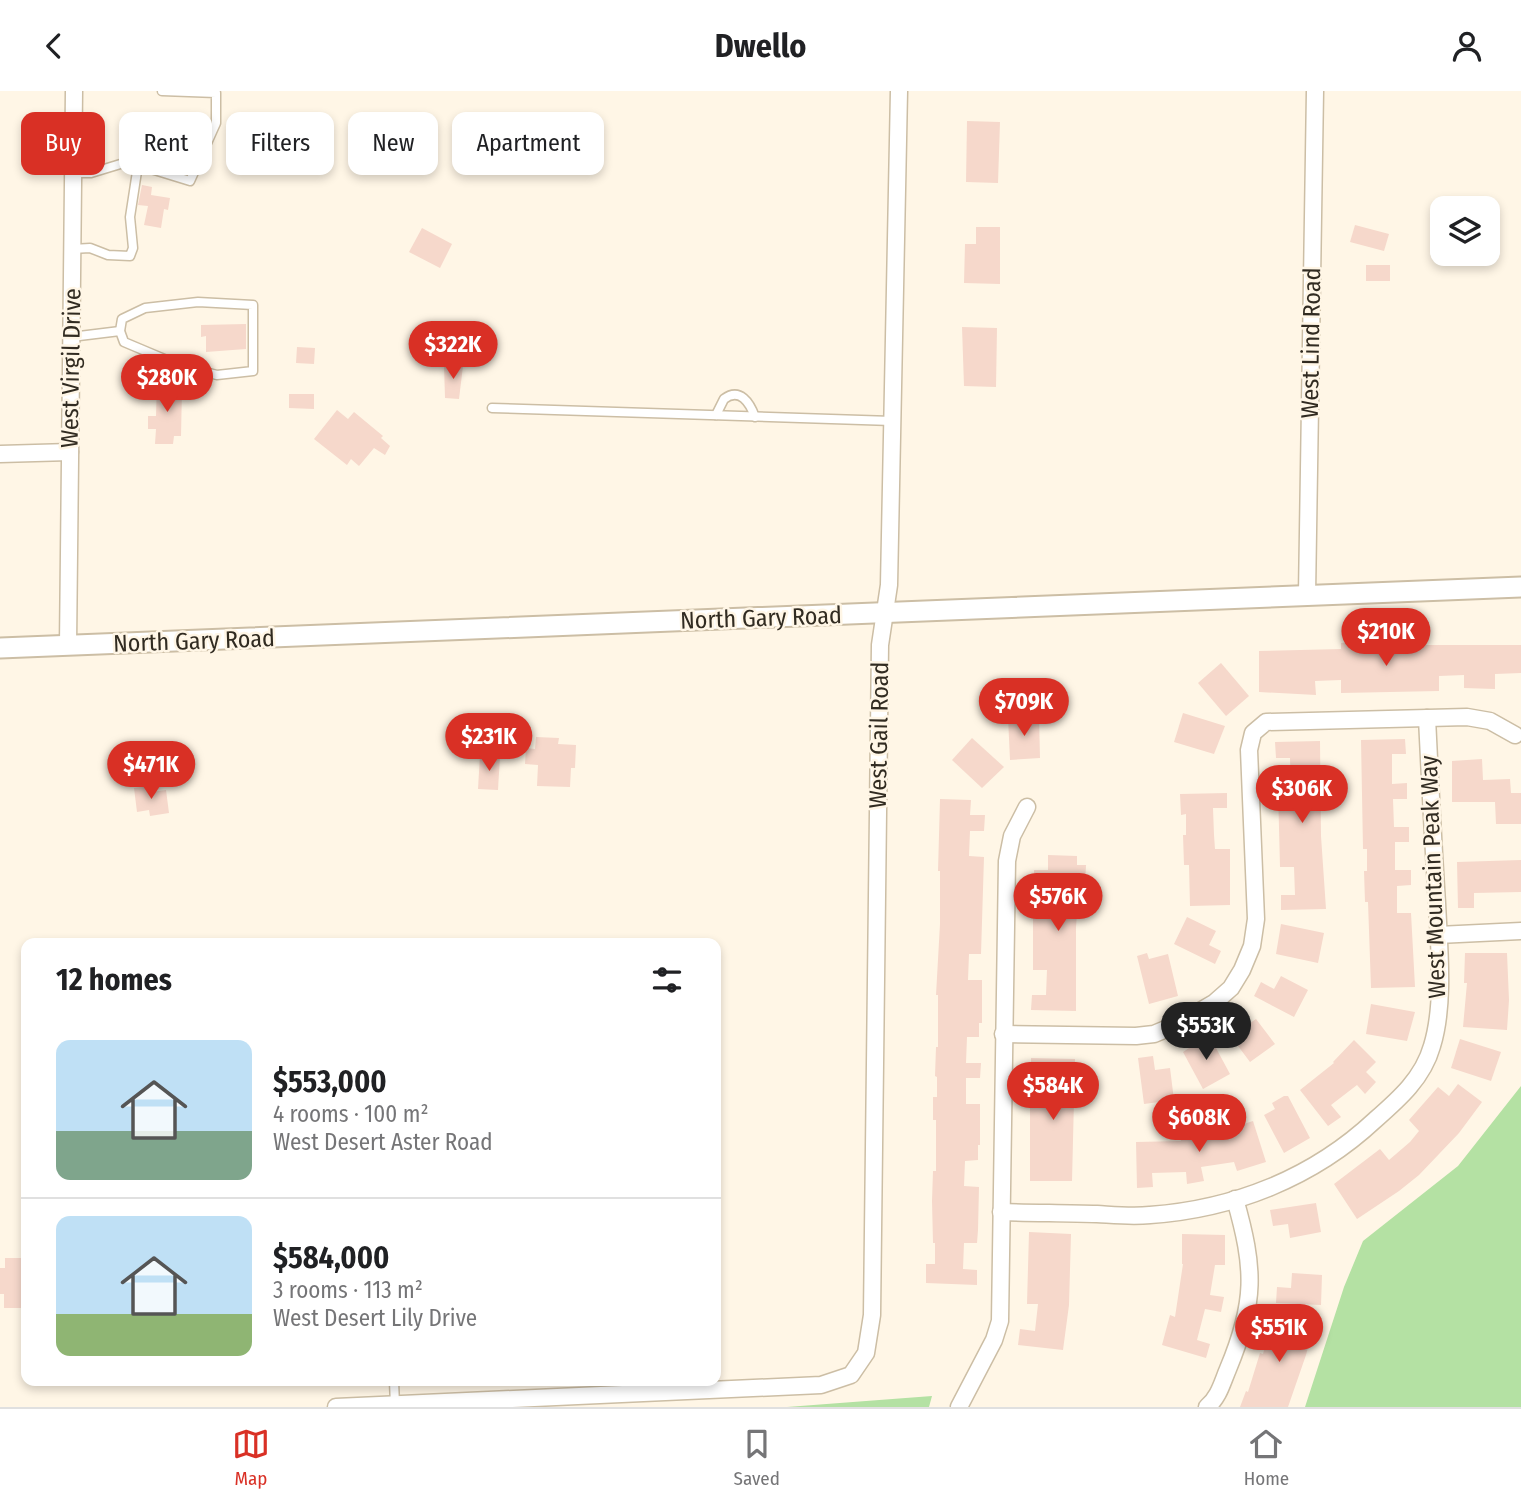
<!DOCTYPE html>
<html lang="en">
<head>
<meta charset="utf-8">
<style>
	body { margin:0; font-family:"Fira Sans Condensed",sans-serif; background:#f2f2f2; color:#202124; height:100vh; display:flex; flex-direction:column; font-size:26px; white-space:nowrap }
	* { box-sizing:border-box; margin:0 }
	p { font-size:23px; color:#757577 }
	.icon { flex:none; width:38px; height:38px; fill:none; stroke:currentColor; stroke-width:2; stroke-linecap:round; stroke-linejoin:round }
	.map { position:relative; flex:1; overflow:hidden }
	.drawer { position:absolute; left:21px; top:847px; width:700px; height:448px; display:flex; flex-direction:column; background:#fff; border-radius:14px; box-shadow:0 4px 10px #0003 }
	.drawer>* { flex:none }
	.guide { position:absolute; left:21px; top:21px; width:700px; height:63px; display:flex; gap:14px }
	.controls { position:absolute; left:1430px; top:105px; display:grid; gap:14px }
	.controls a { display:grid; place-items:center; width:70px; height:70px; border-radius:14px; background:#fff; box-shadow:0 4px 10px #0003; font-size:35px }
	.price { position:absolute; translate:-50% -60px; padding:0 16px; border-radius:24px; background:#d93025; color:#fff; font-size:23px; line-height:46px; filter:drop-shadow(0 2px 4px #0008) }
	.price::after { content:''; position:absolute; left:50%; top:42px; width:21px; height:16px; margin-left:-10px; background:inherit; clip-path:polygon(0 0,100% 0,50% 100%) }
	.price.active { background:#222; color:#fff }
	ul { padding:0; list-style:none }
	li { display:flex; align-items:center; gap:21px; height:175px; padding:0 35px }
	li+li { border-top:2px solid #e0e0e0 }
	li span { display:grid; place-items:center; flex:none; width:196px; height:140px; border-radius:14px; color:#555 }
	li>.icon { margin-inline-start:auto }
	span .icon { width:84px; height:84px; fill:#fffc; stroke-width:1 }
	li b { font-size:30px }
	h2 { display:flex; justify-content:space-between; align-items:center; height:84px; padding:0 35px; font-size:30px }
	.chip { padding:0 24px; border-radius:14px; background:#fff; box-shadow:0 4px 10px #0003; font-size:24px; line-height:63px }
	.chip.active { background:#d93025; color:#fff }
	header { display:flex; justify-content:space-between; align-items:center; height:91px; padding:0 35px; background:#fff; font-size:32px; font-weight:700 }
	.menu { display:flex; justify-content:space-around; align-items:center; height:98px; border-top:2px solid #e0e0e0; background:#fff; font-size:19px; color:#757577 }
	.menu a { display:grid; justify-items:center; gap:4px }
	.menu .active { color:#d93025 }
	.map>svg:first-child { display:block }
	.green { fill:#b4e1a3 }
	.building { fill:#f6d8cb }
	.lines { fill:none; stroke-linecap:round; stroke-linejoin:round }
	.service-casing { stroke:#ccbea5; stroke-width:11 }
	.minor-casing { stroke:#ccbea5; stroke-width:19 }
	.tertiary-casing { stroke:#ccbea5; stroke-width:23 }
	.service { stroke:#fff; stroke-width:8 }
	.minor { stroke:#fff; stroke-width:16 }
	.tertiary { stroke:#fff; stroke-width:19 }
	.labels { text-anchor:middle; stroke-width:5; stroke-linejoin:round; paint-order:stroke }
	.street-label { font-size:24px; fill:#312b21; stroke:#fff6e6 }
</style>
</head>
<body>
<header><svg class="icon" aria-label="back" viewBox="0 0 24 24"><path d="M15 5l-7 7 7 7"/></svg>Dwello<svg class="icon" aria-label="person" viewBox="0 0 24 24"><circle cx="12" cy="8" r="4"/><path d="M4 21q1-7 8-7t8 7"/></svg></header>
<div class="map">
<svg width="1521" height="1316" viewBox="0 0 1521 1316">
	<rect width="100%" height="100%" fill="#fff6e6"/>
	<!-- green -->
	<g class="green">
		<path d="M 1521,995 L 1521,1316 L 1305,1316 L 1344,1196 L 1363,1150 L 1458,1075 Z"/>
		<path d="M 932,1305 L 929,1316 L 787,1316 Z"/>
	</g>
	<!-- building -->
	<g class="building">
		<path d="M 967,30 L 1000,31 L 998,92 L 966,91 Z"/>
		<path d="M 386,46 L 407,47 L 406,84 L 385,84 Z"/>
		<path d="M 142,94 L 152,96 L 151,104 L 170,107 L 168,119 L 164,118 L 161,137 L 144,134 L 148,115 L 138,114 Z"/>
		<path d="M 1355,134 L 1389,143 L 1384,160 L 1350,151 Z"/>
		<path d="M 976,136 L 1000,136 L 1000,193 L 964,192 L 965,153 L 976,153 Z"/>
		<path d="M 422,137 L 452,153 L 440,177 L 409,161 Z"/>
		<rect x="1366" y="174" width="24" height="16"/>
		<path d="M 246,233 L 246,258 L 206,261 L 206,245 L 201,246 L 201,234 Z"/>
		<path d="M 962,236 L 997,237 L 996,296 L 964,295 Z"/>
		<path d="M 297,256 L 315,257 L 314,273 L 296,272 Z"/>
		<path d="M 444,275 L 463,275 L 459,308 L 445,307 Z"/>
		<path d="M 157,291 L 174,291 L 173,298 L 182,298 L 181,345 L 174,345 L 173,353 L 155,353 L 156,338 L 148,338 L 148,325 L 156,325 Z"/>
		<path d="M 289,303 L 314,303 L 314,318 L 289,317 Z"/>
		<path d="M 337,319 L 348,328 L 354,321 L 383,345 L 381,347 L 390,355 L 385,364 L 374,357 L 359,375 L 351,368 L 347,374 L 314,348 Z"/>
		<path d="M 1357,551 L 1357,559 L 1422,557 L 1422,554 L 1521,554 L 1521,582 L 1495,583 L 1495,598 L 1464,597 L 1464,584 L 1439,585 L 1439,600 L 1341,602 L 1341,589 L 1315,590 L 1316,604 L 1259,601 L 1259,560 L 1341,558 L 1341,552 Z"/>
		<path d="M 1221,572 L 1249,605 L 1226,625 L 1198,592 Z"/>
		<path d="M 1183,622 L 1225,635 L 1214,663 L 1174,651 Z"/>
		<path d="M 1039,625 L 1040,667 L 1010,669 L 1008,626 Z"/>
		<path d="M 536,646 L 559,647 L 558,653 L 576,654 L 575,677 L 571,677 L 570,696 L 537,695 L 538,674 L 525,673 L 526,657 L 535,658 Z"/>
		<path d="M 972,647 L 1004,676 L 982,697 L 952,669 Z"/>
		<path d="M 1405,648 L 1406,663 L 1392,663 L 1392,693 L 1407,692 L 1407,708 L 1393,708 L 1394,736 L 1409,736 L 1409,751 L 1395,751 L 1395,779 L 1411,779 L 1411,794 L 1397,795 L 1397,822 L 1411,822 L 1415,896 L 1371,897 L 1368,811 L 1365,811 L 1364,780 L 1367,780 L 1367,758 L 1363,758 L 1361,649 Z"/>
		<path d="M 1320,650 L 1321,745 L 1326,818 L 1281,819 L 1281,804 L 1295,804 L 1294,776 L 1280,776 L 1278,697 L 1291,697 L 1290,667 L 1276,667 L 1275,651 Z"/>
		<path d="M 480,664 L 500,665 L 498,699 L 478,698 Z"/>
		<path d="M 1482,668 L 1483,689 L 1510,688 L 1511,702 L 1521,702 L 1521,733 L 1496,733 L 1495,711 L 1452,711 L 1452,670 Z"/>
		<path d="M 152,695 L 152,701 L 166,699 L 169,722 L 150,725 L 149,719 L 137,721 L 134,697 Z"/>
		<path d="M 1227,702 L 1227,717 L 1213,717 L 1214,744 L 1215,758 L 1230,758 L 1230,814 L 1190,815 L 1189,774 L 1184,774 L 1183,744 L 1186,744 L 1186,723 L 1181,724 L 1180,703 Z"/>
		<path d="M 940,708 L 971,709 L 970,724 L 985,724 L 984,740 L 970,740 L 969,765 L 984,766 L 981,863 L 969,863 L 968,889 L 982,889 L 982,932 L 979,932 L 979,946 L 967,946 L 966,972 L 981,972 L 980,987 L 966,987 L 966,1013 L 980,1013 L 980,1054 L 978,1054 L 978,1069 L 965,1070 L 964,1095 L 979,1096 L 978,1139 L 977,1152 L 964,1152 L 963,1178 L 977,1179 L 977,1194 L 926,1192 L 926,1173 L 935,1173 L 935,1152 L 933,1152 L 932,1110 L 933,1080 L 936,1080 L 936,1029 L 933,1029 L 933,1006 L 937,1006 L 937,986 L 935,985 L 936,956 L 938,956 L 938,904 L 936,904 L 940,833 L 940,780 L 938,780 Z"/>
		<path d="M 1048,764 L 1077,765 L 1077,774 L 1086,774 L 1085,795 L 1079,795 L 1076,836 L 1076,920 L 1031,919 L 1032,904 L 1046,904 L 1047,879 L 1033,879 L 1033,820 L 1047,820 L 1048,794 L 1034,794 L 1034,779 L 1048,779 Z"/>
		<path d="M 1521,769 L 1521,801 L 1474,802 L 1474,817 L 1458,817 L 1457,771 Z"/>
		<path d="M 1187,826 L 1216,840 L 1209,854 L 1221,860 L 1215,873 L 1174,853 Z"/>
		<path d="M 1281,833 L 1324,842 L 1318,872 L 1276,863 Z"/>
		<path d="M 1147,862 L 1149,868 L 1168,863 L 1178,905 L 1149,913 L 1137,865 Z"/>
		<path d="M 1465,862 L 1507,862 L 1509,909 L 1507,939 L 1463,936 L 1467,892 L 1464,892 Z"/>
		<path d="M 1281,885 L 1308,899 L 1294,926 L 1254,905 L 1261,891 L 1274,898 Z"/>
		<path d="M 1371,913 L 1415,921 L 1407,950 L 1366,943 Z"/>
		<path d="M 1235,926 L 1243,937 L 1256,928 L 1275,953 L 1250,971 L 1223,935 Z"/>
		<path d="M 1209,944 L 1230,983 L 1203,998 L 1183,961 Z"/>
		<path d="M 1460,948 L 1501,961 L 1491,990 L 1451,977 Z"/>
		<path d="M 1354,949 L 1376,971 L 1366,981 L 1376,991 L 1365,1003 L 1357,994 L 1331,1014 L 1341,1026 L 1328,1035 L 1300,999 L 1334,972 L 1333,971 Z"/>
		<path d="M 1153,965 L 1155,979 L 1170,977 L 1174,1009 L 1144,1013 L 1138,967 Z"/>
		<path d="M 1031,967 L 1075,968 L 1072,1090 L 1030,1090 L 1030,1009 L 1045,1009 L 1045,983 L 1031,983 Z"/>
		<path d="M 1458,993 L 1482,1011 L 1459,1042 L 1419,1084 L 1399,1100 L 1357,1128 L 1334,1093 L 1380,1058 L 1389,1069 L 1410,1051 L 1419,1040 L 1409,1029 L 1438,996 L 1449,1005 Z"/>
		<path d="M 1284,1005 L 1288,1005 L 1310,1047 L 1284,1062 L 1264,1024 L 1275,1018 L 1272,1012 Z"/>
		<path d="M 1253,1030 L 1266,1071 L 1237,1080 L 1234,1071 L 1201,1076 L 1204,1090 L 1187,1093 L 1186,1081 L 1152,1082 L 1153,1096 L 1137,1097 L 1136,1051 L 1181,1050 L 1180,1047 L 1213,1043 Z"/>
		<path d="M 1316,1112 L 1321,1141 L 1290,1147 L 1288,1133 L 1273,1135 L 1270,1119 Z"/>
		<path d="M 1029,1141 L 1071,1143 L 1069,1214 L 1063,1259 L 1018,1254 L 1020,1238 L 1035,1240 L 1038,1213 L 1027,1213 Z"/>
		<path d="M 1182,1143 L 1225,1144 L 1225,1174 L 1215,1174 L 1210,1204 L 1224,1206 L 1221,1221 L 1205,1218 L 1197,1249 L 1210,1253 L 1206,1267 L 1162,1254 L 1170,1224 L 1175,1226 L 1183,1173 L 1182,1173 Z"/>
		<path d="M 5,1167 L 23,1167 L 23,1217 L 4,1217 L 4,1203 L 0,1203 L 0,1177 L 5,1177 Z"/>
		<path d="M 1292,1182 L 1322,1184 L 1321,1214 L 1276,1212 L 1277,1196 L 1291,1197 Z"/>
		<path d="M 1273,1223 L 1314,1234 L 1306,1264 L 1288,1316 L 1240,1316 L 1246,1300 L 1248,1301 L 1260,1262 L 1263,1263 Z"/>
	</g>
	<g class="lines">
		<!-- service casing -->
		<g class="service-casing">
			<g id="service">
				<path d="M 138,74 L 190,90 L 216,32 L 216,2 L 162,0"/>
				<path d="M 72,158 L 90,157 L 108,164 L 130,165 L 133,157 L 130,126 L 138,74 L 127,71 L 91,82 L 73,82"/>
				<path d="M 198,211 L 253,214 L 253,280 L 217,284 L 181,275 L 124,251 L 120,240 L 122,228 L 145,217 Z"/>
				<path d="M 71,246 L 120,240"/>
				<path d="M 492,317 L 892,330"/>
				<path d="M 716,324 L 724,308 C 740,296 750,312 755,326"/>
				<path d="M 394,1290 L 395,1314"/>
			</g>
		</g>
		<!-- minor casing -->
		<g class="minor-casing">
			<g id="minor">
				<path d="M 0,363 L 70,361"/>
				<path d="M 1307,504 L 1315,0"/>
				<path d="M 68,555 L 74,0"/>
				<path d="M 1438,844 L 1521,840"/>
				<path d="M 1003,943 L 1136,945 L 1154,943 L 1178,933 L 1214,912 L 1231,897 L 1242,879 L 1252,855 L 1256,828 L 1249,659 L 1253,642 L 1266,631 L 1467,626 L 1490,630 L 1515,644"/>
				<path d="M 1001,1121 C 1033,1122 1065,1122 1097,1123 C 1114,1124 1132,1126 1150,1124 C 1234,1118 1313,1087 1375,1029 C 1399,1008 1423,987 1432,955 C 1445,913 1439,856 1437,812 C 1433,751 1430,689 1427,627"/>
				<path d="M 336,1316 L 821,1294 L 851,1284 L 866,1262 L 872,1224 L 880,554 L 889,494 L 899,0"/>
				<path d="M 959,1316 L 994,1249 L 1000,1230 L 1007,770 L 1012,745 L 1027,716"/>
				<path d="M 1207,1316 C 1219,1306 1222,1292 1228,1278 C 1256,1211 1255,1178 1235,1108"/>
			</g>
		</g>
		<!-- tertiary casing -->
		<g class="tertiary-casing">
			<path id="tertiary" d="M 0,557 L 1521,496"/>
		</g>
		<!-- service -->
		<use href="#service" class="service"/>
		<!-- minor -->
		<use href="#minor" class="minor"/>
		<!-- tertiary -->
		<use href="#tertiary" class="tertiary"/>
	</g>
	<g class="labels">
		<!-- street labels -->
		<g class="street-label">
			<text transform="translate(1311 252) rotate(-89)" y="8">West Lind Road</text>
			<text transform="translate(71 277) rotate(-89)" y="8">West Virgil Drive</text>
			<text transform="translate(761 527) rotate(-2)" y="8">North Gary Road</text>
			<text transform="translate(194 550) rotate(-2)" y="8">North Gary Road</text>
			<text transform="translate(879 644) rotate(-89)" y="8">West Gail Road</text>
			<text transform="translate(1433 786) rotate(-92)" y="8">West Mountain Peak Way</text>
		</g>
	</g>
</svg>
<div class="controls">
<a><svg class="icon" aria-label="layers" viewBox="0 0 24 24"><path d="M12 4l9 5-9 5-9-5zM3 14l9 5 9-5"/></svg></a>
</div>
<b class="price" style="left:453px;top:290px">$322K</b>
<b class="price" style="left:167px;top:323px">$280K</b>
<b class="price" style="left:1386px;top:577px">$210K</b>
<b class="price" style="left:1024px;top:647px">$709K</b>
<b class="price" style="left:489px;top:682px">$231K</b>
<b class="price" style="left:151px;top:710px">$471K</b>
<b class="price" style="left:1302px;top:734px">$306K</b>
<b class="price" style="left:1058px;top:842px">$576K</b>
<b class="price active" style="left:1206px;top:971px">$553K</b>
<b class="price" style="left:1053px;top:1031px">$584K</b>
<b class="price" style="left:1199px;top:1063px">$608K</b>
<b class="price" style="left:1279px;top:1273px">$551K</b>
<div class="guide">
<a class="chip active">Buy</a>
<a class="chip">Rent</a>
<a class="chip">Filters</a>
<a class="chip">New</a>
<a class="chip">Apartment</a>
</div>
<section class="drawer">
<h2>12 homes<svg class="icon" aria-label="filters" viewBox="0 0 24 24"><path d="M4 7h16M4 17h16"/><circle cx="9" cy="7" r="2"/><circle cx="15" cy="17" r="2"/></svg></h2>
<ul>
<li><span style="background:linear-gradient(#bfe0f5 65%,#7fa58c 0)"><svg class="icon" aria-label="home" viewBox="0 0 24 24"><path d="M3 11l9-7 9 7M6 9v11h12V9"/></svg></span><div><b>$553,000</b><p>4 rooms · 100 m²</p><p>West Desert Aster Road</p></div></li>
<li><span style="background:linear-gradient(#bfe0f5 70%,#8fb573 0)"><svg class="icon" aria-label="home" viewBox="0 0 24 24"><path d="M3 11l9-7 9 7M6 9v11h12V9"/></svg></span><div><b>$584,000</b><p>3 rooms · 113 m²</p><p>West Desert Lily Drive</p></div></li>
</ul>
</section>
</div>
<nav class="menu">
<a class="active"><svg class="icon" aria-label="map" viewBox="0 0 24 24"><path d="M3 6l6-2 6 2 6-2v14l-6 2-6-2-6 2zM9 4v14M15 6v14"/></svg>Map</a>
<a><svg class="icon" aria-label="saved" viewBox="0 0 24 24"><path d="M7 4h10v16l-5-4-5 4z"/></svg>Saved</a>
<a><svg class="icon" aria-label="home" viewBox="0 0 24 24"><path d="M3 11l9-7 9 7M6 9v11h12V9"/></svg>Home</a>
</nav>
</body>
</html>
